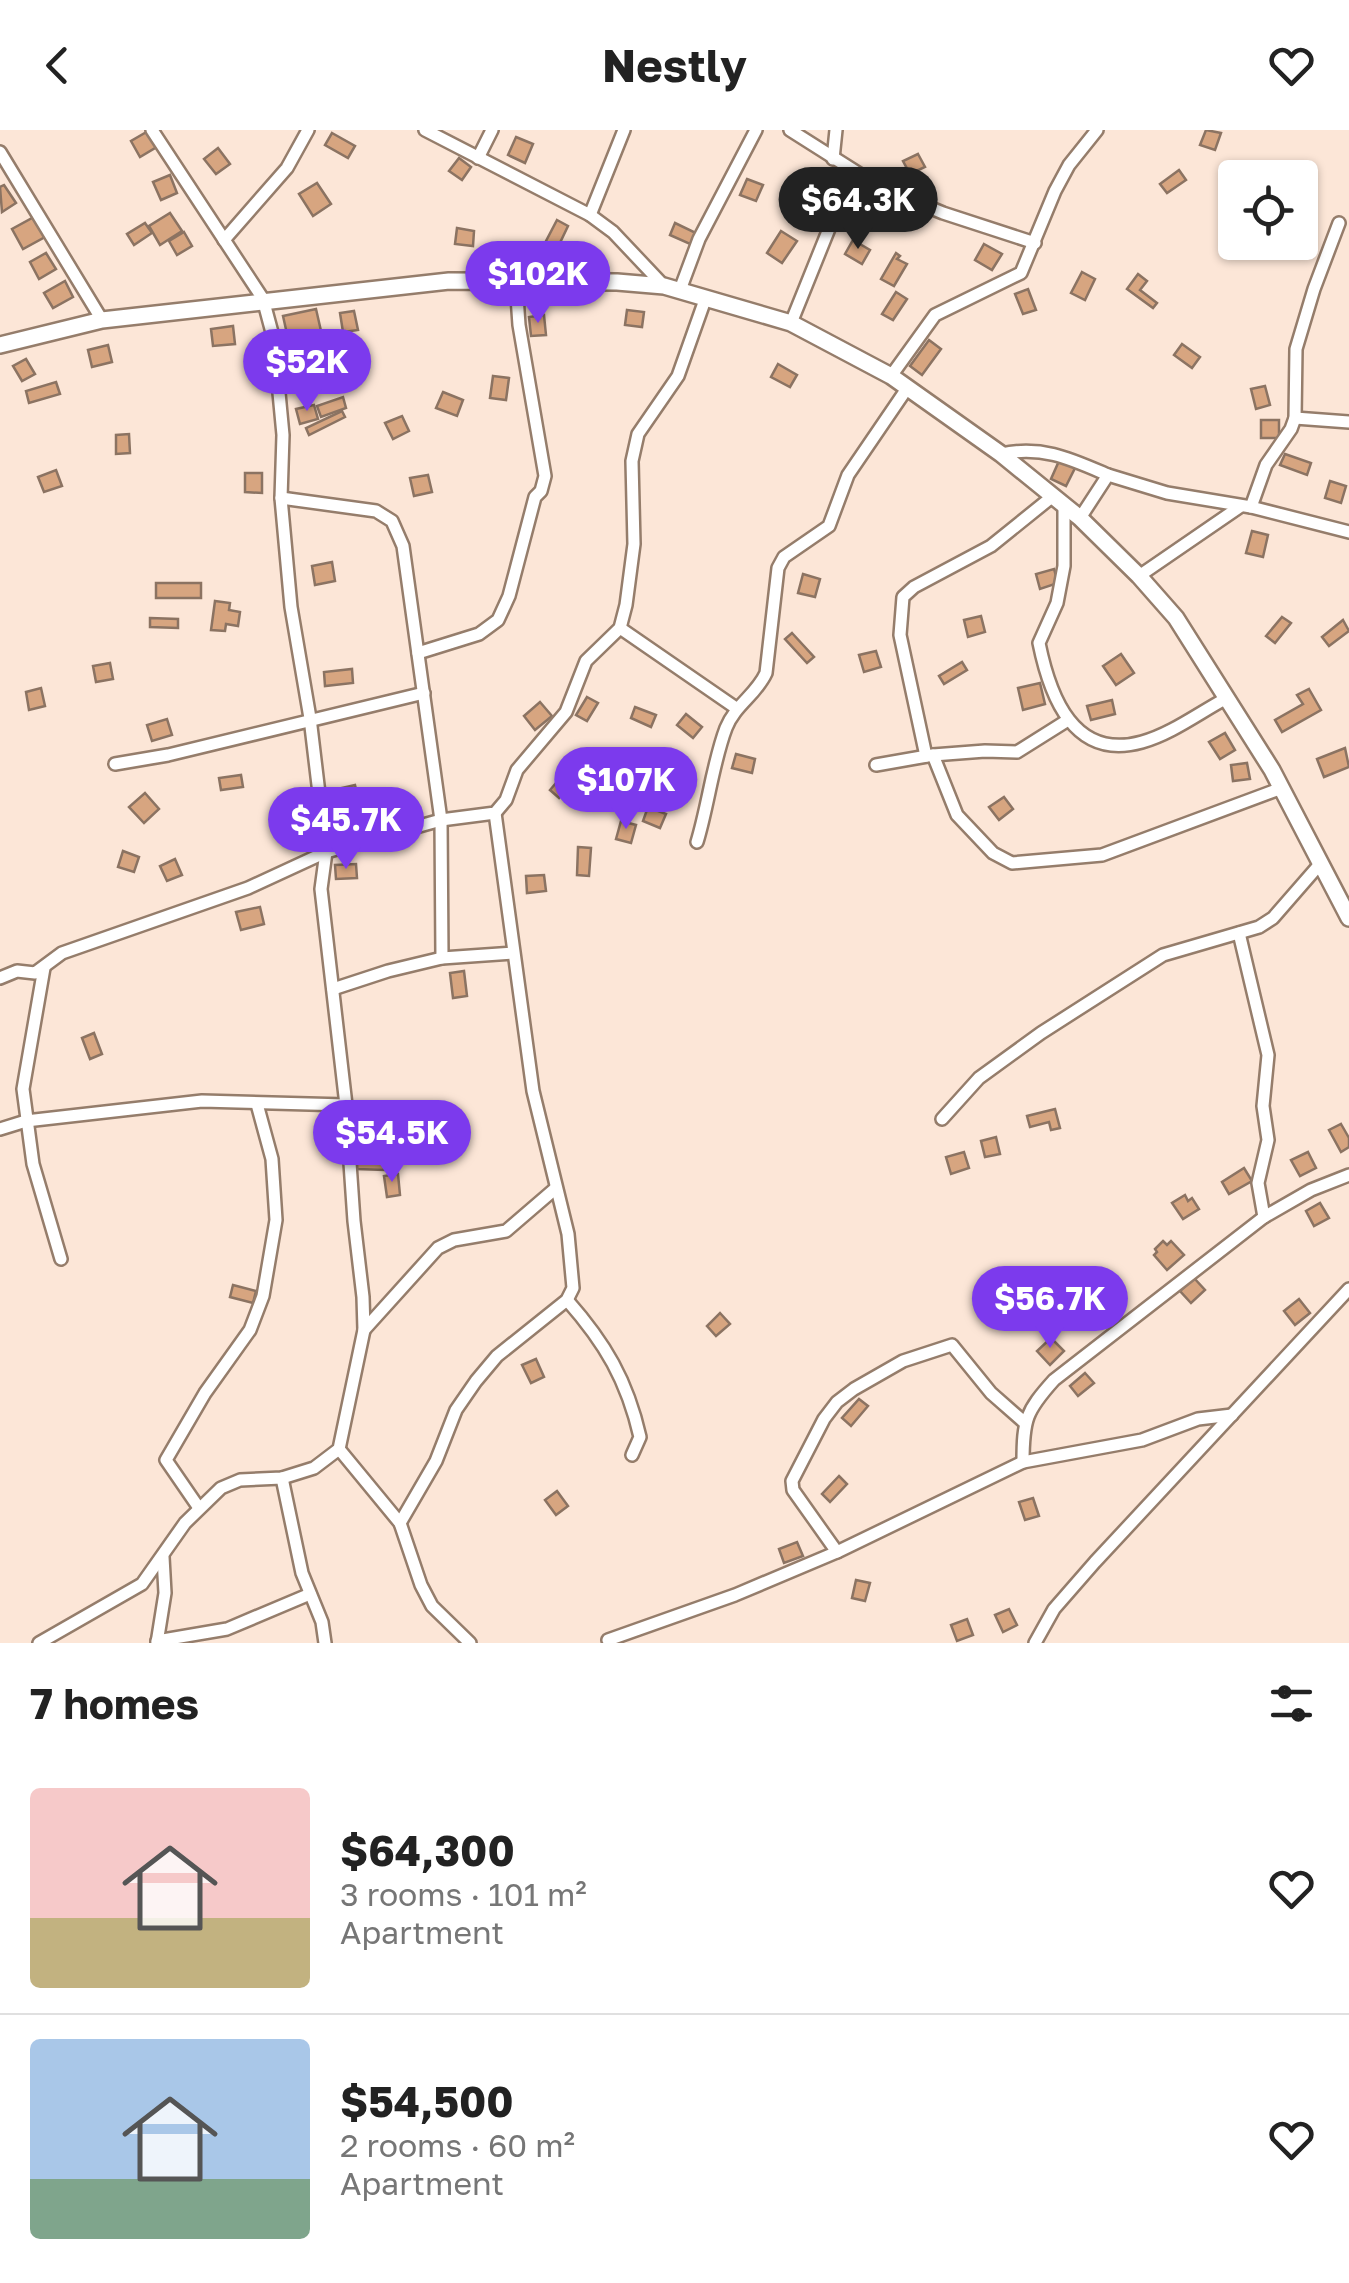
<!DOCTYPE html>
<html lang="en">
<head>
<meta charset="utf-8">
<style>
	body { margin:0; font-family:"Golos Text",sans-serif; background:#f2f2f2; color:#222; height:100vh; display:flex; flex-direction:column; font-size:38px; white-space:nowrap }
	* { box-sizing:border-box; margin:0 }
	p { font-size:32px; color:#767676 }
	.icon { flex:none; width:55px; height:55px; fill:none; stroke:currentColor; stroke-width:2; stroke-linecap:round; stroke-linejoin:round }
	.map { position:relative; height:1513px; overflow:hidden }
	.details { display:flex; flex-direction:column; background:#fff; flex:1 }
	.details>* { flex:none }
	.controls { position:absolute; left:1218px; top:30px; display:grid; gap:20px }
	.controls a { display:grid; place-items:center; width:100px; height:100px; border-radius:10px; background:#fff; box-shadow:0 2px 8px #0004; font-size:50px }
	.price { position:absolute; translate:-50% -85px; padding:0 22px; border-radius:35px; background:#7c3aed; color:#fff; font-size:32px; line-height:65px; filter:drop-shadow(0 2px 5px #0008) }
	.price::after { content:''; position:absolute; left:50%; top:60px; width:30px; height:22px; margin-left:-15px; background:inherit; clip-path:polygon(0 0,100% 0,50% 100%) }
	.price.on { background:#222; color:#fff }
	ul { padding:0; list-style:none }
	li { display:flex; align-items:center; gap:30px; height:250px; padding:0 30px }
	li+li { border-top:2px solid #e0e0e0 }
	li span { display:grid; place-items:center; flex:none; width:280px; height:200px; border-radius:10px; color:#555 }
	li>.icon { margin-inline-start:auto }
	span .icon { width:120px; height:120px; fill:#fffc; stroke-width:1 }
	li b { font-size:42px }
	h2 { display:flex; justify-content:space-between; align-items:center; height:120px; padding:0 30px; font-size:42px }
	header { display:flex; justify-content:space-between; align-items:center; height:130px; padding:0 30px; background:#fff; font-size:45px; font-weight:700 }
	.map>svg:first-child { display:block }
	.building { fill:#d7a580; stroke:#8b7362; stroke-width:2.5 }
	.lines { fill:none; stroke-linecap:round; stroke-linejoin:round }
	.street-casing { stroke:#957d6b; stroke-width:16 }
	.secondary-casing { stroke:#957d6b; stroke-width:20 }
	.street { stroke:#fff; stroke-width:11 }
	.secondary { stroke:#fff; stroke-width:15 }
</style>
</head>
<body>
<header><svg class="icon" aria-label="back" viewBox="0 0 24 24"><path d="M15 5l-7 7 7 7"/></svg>Nestly<svg class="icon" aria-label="heart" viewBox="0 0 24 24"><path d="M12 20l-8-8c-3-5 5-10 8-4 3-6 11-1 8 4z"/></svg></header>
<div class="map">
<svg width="1349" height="1513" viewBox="0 0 1349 1513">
	<rect width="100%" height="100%" fill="#fce6d7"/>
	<!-- building -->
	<g class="building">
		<path d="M 150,0 L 160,15 L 140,27 L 131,11 Z"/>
		<path d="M 1206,0 L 1221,3 L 1215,20 L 1200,15 Z"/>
		<path d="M 332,3 L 355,16 L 348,28 L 325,15 Z"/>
		<path d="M 516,7 L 533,14 L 525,33 L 508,25 Z"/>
		<path d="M 218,18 L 230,34 L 216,44 L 204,29 Z"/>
		<path d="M 918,24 L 925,37 L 910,44 L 903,31 Z"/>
		<path d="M 459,28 L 471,37 L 462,50 L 449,41 Z"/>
		<path d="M 1179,40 L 1186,50 L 1167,63 L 1160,54 Z"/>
		<path d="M 170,45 L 177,63 L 161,70 L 153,52 Z"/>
		<path d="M 747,49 L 763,55 L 756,71 L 740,65 Z"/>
		<path d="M 317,53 L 331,74 L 313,86 L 299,64 Z"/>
		<path d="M 4,55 L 16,73 L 2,82 L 0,57 Z"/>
		<path d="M 170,83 L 182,101 L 160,115 L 149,96 Z"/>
		<path d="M 34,87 L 45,107 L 23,119 L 12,99 Z"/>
		<path d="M 557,90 L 568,96 L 557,119 L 545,113 Z"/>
		<path d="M 145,93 L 152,103 L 134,115 L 127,104 Z"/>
		<path d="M 675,93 L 696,103 L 690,114 L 670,105 Z"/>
		<path d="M 457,98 L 474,101 L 473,116 L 455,114 Z"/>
		<path d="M 781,101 L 797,111 L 782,133 L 767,123 Z"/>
		<path d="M 184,102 L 192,116 L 177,125 L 169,111 Z"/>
		<path d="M 853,110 L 870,120 L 862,134 L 845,124 Z"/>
		<path d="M 984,114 L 1002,124 L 992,140 L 975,130 Z"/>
		<path d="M 46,123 L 56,139 L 39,149 L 30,132 Z"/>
		<path d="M 896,123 L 900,126 L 897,129 L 907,134 L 894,156 L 881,149 Z"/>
		<path d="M 1082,142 L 1095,149 L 1085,170 L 1071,163 Z"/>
		<path d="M 1138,144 L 1147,151 L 1140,160 L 1157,173 L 1153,178 L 1127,159 Z"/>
		<path d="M 65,151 L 73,167 L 53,178 L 44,163 Z"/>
		<path d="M 1028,159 L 1036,180 L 1023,184 L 1015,164 Z"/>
		<path d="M 896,162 L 907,169 L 893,190 L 882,184 Z"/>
		<path d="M 316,179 L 324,214 L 291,222 L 283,186 Z"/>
		<path d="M 627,180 L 644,182 L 642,197 L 625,195 Z"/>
		<path d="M 354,181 L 358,200 L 343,202 L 340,183 Z"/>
		<path d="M 544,185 L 546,205 L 531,206 L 529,187 Z"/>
		<path d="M 233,196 L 235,214 L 213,216 L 211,199 Z"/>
		<path d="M 350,209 L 354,224 L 336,230 L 332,214 Z"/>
		<path d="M 929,210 L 941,219 L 922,245 L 910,236 Z"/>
		<path d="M 1182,214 L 1200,227 L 1192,238 L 1174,225 Z"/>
		<path d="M 108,215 L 112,232 L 92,237 L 88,220 Z"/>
		<path d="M 26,229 L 35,244 L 22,251 L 13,236 Z"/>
		<path d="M 778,234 L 797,245 L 790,257 L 771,247 Z"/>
		<path d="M 493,246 L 509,248 L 506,270 L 490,268 Z"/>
		<path d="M 56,252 L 60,264 L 29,273 L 26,261 Z"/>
		<path d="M 1265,256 L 1270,275 L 1256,279 L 1251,259 Z"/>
		<path d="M 443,262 L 463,270 L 457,286 L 436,278 Z"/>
		<path d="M 343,267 L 346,278 L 321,287 L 317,276 Z"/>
		<path d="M 314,275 L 318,289 L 300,294 L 296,279 Z"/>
		<path d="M 342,281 L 345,287 L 309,305 L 306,298 Z"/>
		<path d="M 402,286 L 409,301 L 393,309 L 385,293 Z"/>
		<rect x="1261" y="290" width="18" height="18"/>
		<path d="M 129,304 L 130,323 L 116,324 L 116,305 Z"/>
		<path d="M 1285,324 L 1311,333 L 1307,345 L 1280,335 Z"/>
		<path d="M 1059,331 L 1075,338 L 1066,356 L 1051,349 Z"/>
		<path d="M 56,340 L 62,356 L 44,362 L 38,347 Z"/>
		<path d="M 245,343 L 262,343 L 262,363 L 245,362 Z"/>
		<path d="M 428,345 L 432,362 L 414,366 L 410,348 Z"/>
		<path d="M 1330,351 L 1346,356 L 1341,373 L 1325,368 Z"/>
		<path d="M 1252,401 L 1268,405 L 1263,427 L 1246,423 Z"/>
		<path d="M 332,432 L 335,451 L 315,455 L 312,436 Z"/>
		<path d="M 1054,439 L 1058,453 L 1040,459 L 1036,444 Z"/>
		<path d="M 803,444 L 820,449 L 815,467 L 798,463 Z"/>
		<rect x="156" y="453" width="45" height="15"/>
		<path d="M 215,471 L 230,473 L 229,480 L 240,482 L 238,496 L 226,494 L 225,501 L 211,500 Z"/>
		<path d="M 981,486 L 985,502 L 968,507 L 964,490 Z"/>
		<path d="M 1282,487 L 1291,493 L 1275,513 L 1266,506 Z"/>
		<path d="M 150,488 L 178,489 L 178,498 L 150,497 Z"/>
		<path d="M 1343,490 L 1349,501 L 1329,516 L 1322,507 Z"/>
		<path d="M 792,503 L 814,527 L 807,533 L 785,509 Z"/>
		<path d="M 876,521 L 881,537 L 864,542 L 859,525 Z"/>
		<path d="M 1121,524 L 1134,543 L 1116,555 L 1103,536 Z"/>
		<path d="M 962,532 L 967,540 L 944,554 L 939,546 Z"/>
		<path d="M 110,533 L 113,549 L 96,552 L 93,536 Z"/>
		<path d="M 352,539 L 353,553 L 325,556 L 324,542 Z"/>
		<path d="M 1040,553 L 1045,574 L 1023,580 L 1018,558 Z"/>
		<path d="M 41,558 L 45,576 L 29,580 L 26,562 Z"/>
		<path d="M 1309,559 L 1321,580 L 1282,602 L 1275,590 L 1303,574 L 1297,565 Z"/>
		<path d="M 587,567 L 598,573 L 587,591 L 576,585 Z"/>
		<path d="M 1112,570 L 1115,584 L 1091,590 L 1087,576 Z"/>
		<path d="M 540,572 L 552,586 L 535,600 L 524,586 Z"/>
		<path d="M 635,577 L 656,585 L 651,597 L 631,588 Z"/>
		<path d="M 686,584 L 702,597 L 693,608 L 677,595 Z"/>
		<path d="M 167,589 L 172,605 L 152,611 L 147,595 Z"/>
		<path d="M 1225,603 L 1235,620 L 1220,629 L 1209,612 Z"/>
		<path d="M 1345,618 L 1349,637 L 1324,647 L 1317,629 Z"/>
		<path d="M 736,624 L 755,629 L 752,643 L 732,638 Z"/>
		<path d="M 1247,633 L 1250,649 L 1233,651 L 1231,635 Z"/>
		<path d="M 566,641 L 574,649 L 559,668 L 550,660 Z"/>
		<path d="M 241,645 L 243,657 L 221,660 L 219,648 Z"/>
		<path d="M 355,655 L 360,676 L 347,680 L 342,658 Z"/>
		<path d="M 145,663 L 159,679 L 144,693 L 129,677 Z"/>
		<path d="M 1004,667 L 1013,679 L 999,690 L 989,677 Z"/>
		<path d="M 648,677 L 666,684 L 660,698 L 643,691 Z"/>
		<path d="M 621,691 L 636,695 L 631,713 L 616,709 Z"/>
		<path d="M 578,717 L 591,718 L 589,746 L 577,745 Z"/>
		<path d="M 123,721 L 139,727 L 134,742 L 118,737 Z"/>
		<path d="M 175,729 L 182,745 L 167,751 L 160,736 Z"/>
		<path d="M 356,734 L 357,748 L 336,749 L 335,735 Z"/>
		<path d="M 544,745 L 546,761 L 527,763 L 526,746 Z"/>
		<path d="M 260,777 L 264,794 L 241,800 L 236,782 Z"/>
		<path d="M 464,841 L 467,866 L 453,868 L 450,843 Z"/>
		<path d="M 94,903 L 102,924 L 90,929 L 82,908 Z"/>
		<path d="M 1055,979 L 1060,998 L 1051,1000 L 1049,992 L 1030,997 L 1027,986 Z"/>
		<path d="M 1341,994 L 1349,1008 L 1349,1017 L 1341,1022 L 1329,1000 Z"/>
		<path d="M 996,1007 L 1000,1024 L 985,1027 L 981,1011 Z"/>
		<path d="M 357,1019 L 385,1020 L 384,1040 L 357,1039 Z"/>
		<path d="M 964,1022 L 969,1038 L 951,1044 L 946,1027 Z"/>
		<path d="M 1308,1022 L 1316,1038 L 1300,1046 L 1291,1030 Z"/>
		<path d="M 1244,1038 L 1252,1051 L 1229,1064 L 1222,1052 Z"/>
		<path d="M 398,1044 L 400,1065 L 387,1067 L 384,1046 Z"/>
		<path d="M 1185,1065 L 1188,1071 L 1192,1068 L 1199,1079 L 1183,1089 L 1172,1073 Z"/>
		<path d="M 1320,1073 L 1329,1088 L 1314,1096 L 1306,1081 Z"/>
		<path d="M 1163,1111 L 1167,1115 L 1171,1111 L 1184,1125 L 1167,1140 L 1154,1125 L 1157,1122 L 1155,1119 Z"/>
		<path d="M 1194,1148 L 1205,1160 L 1191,1173 L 1180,1161 Z"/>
		<path d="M 233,1155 L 256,1161 L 253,1173 L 230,1167 Z"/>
		<path d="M 1299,1169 L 1310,1183 L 1295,1195 L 1284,1181 Z"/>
		<path d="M 720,1183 L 730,1194 L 716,1206 L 707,1196 Z"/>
		<path d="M 1051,1208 L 1064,1221 L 1050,1235 L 1037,1221 Z"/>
		<path d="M 536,1229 L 544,1247 L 531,1253 L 522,1235 Z"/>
		<path d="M 1085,1243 L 1094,1253 L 1078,1266 L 1070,1256 Z"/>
		<path d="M 859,1269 L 868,1276 L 851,1296 L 842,1288 Z"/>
		<path d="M 839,1346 L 847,1354 L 830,1372 L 822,1364 Z"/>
		<path d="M 557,1361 L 568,1376 L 556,1385 L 545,1370 Z"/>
		<path d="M 1033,1368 L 1039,1386 L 1025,1390 L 1019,1372 Z"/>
		<path d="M 797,1412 L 803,1426 L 784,1433 L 779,1419 Z"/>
		<path d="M 856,1450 L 870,1453 L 865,1471 L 852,1468 Z"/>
		<path d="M 1009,1479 L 1017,1495 L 1003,1502 L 995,1485 Z"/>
		<path d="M 967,1489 L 973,1505 L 957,1511 L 951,1495 Z"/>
	</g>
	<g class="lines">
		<!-- street casing -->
		<g class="street-casing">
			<g id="street">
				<path d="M 425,0 L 590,85 L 613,102 L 664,156"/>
				<path d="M 790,0 L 880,57 L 943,83 L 1035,113"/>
				<path d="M 0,22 L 102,190"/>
				<path d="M 478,28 L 492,0"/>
				<path d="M 833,29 L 836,0"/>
				<path d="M 590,85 L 624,0"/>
				<path d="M 224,110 L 287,38 L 308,0"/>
				<path d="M 680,160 L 699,109 L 756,0"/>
				<path d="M 791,193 L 839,74 L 850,66 L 880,57"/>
				<path d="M 891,246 L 935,185 L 1021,143 L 1055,61 L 1069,35 L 1097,0"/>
				<path d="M 1295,288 L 1349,292"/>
				<path d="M 1001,324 C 1042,315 1071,329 1108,345"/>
				<path d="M 281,368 L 376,381 L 392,391 L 403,416 L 441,690 L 442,828"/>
				<path d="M 1064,374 L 1064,436 L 1057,473 L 1039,513 C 1050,567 1074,631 1142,612 C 1171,604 1199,583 1225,569"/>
				<path d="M 1251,377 L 1266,335 L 1291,299 L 1295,288 L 1296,219 L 1314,159 L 1339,93"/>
				<path d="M 1080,388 L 1108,345 L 1167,363 L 1251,377 L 1349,402"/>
				<path d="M 1139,446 L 1241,376"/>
				<path d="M 620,498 L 736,578"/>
				<path d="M 418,523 L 479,504 L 498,490 L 509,466 L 535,367 L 541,361 L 545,346 L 519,195 L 516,152"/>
				<path d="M 933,625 L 957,685 L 993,723 L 1012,733 L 1102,725 L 1282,658"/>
				<path d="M 926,626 L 900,505 L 903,467 L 914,457 L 991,416 L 1053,366"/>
				<path d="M 115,634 L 168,625 L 424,563"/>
				<path d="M 876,635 L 933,625 L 985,621 L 1017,622 L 1068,590"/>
				<path d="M 697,712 C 708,676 713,632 726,598 C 735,575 756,565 766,543 L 778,438 L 784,427 L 829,396 L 848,345 L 908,257"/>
				<path d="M 1239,803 L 1268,925 L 1263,976 L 1268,1010 L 1258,1053 L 1264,1087"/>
				<path d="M 44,838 L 23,959 L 33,1034 L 61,1129"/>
				<path d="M 0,848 L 17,841 L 35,843 L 62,823 L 248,758 L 326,722 L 441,690 L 495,683 L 506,670 L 517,640 L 566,582 L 586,531 L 620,498 L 626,475 L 634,414 L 632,331 L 638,304 L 678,246 L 706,167"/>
				<path d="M 333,859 L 388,841 L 442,828 L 513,823"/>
				<path d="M 942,989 L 979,948 L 1041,903 L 1163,825 L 1259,797 L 1273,788 L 1320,734"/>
				<path d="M 0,999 L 26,991 L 202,971 L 346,975"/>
				<path d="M 567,1170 C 605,1213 627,1250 640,1307 L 632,1325"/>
				<path d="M 364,1200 L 438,1118 L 454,1110 L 506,1101 L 556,1058"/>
				<path d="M 339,1319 L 400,1393 L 421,1455 L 432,1476 L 470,1513"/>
				<path d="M 1023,1332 C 1023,1290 1026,1281 1054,1250 L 1264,1087 L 1311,1060 L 1349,1045"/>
				<path d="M 282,1348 L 302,1443 L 322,1492 L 325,1513"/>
				<path d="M 199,1378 L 166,1330 L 205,1263 L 250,1200 L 263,1166 L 276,1090 L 272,1029 L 257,974"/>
				<path d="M 400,1393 L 436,1331 L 456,1280 L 476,1251 L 497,1226 L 567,1170 L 573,1158 L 568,1104 L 533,961 L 495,683"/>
				<path d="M 837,1422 L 793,1360 L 792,1351 L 824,1289 L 837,1272 L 854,1259 L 903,1231 L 952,1215 L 991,1263 L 1024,1292"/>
				<path d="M 608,1510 L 735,1465 L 837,1422 L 1023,1332 L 1142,1310 L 1198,1289 L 1232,1285"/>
				<path d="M 157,1511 L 227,1499 L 310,1464"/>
				<path d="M 39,1513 L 142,1454 L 185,1393 L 221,1358 L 240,1350 L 282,1348 L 314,1338 L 339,1319 L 364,1200 L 363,1167 L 354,1091 L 346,975 L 321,759 L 326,722 L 310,588 L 291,477 L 281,368 L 283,305 L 274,210 L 263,169 L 152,0"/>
				<path d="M 157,1513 L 165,1463 L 163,1427"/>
				<path d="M 1035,1513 L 1054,1479 L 1095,1432 L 1349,1159"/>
			</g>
		</g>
		<!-- secondary casing -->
		<g class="secondary-casing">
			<path id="secondary" d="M 0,215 L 102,190 L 449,151 L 617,152 L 664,156 L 791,193 L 891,246 L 1001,324 L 1080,388 L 1139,446 L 1176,488 L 1272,640 L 1349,788"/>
		</g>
		<!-- street -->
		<use href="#street" class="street"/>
		<!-- secondary -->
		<use href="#secondary" class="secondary"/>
	</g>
</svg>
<div class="controls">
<a><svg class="icon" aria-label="locate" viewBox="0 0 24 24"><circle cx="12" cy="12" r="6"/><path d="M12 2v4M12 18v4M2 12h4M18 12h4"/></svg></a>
</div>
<b class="price on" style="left:858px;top:122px">$64.3K</b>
<b class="price" style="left:538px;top:196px">$102K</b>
<b class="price" style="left:307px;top:284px">$52K</b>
<b class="price" style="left:626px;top:702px">$107K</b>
<b class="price" style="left:346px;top:742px">$45.7K</b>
<b class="price" style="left:392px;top:1055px">$54.5K</b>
<b class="price" style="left:1050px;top:1221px">$56.7K</b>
</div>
<section class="details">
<h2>7 homes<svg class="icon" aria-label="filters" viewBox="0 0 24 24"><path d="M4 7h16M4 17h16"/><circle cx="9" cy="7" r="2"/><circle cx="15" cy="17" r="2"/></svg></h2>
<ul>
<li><span style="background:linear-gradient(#f6c9c9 65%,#c2b280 0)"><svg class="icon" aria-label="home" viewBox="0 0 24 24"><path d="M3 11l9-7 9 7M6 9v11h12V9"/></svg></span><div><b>$64,300</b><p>3 rooms · 101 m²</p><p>Apartment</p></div><svg class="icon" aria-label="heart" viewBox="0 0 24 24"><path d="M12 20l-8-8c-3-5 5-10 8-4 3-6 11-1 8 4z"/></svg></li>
<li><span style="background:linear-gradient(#a9c7e8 70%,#7fa58c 0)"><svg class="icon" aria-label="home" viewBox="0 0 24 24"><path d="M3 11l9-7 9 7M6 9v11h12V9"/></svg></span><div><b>$54,500</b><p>2 rooms · 60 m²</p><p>Apartment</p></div><svg class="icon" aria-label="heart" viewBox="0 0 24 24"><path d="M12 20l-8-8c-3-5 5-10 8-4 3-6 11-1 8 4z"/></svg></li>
</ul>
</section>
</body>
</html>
